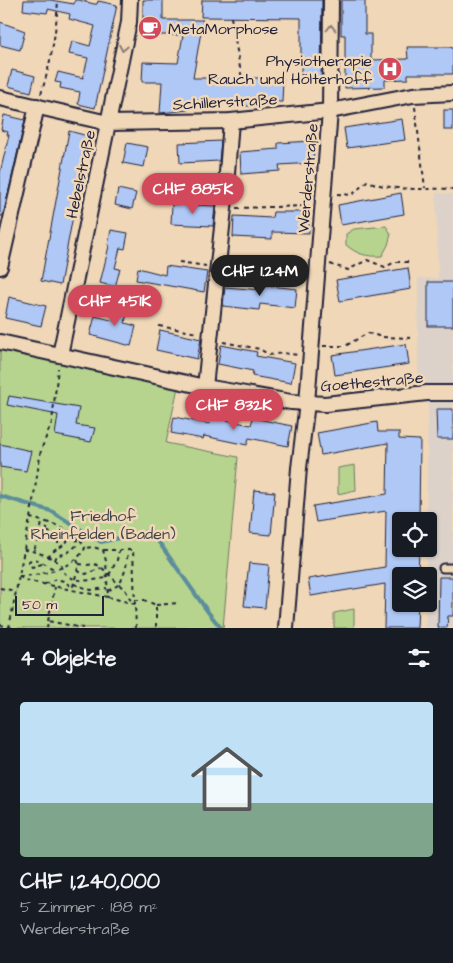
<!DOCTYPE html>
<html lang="de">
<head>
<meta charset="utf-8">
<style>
	body { margin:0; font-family:"Architects Daughter",sans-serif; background:#242831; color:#f1f3f6; height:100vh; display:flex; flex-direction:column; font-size:19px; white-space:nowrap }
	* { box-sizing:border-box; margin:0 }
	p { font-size:16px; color:#9ea1a6 }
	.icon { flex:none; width:28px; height:28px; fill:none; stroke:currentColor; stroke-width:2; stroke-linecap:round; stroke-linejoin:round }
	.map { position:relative; height:628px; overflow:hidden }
	.drawer { display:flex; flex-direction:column; background:#171b24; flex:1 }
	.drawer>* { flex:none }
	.fabs { position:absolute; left:392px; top:512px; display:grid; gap:10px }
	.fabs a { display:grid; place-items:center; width:45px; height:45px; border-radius:5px; background:#171b24; box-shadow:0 1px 4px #0004; font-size:25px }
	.scale { position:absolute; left:15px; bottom:12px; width:89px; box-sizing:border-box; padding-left:5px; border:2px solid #22223b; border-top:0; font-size:14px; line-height:18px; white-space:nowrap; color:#22223b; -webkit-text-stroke:4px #f0d7b7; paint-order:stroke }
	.price { position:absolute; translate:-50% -42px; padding:0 11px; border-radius:18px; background:#d1495b; color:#fff; font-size:16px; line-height:32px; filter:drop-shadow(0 1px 2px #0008) }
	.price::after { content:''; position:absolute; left:50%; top:30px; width:15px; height:11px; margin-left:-8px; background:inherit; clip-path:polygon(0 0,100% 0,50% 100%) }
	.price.selected { background:#222; color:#fff }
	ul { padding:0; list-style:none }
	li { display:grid; align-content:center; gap:10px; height:265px; padding:0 20px }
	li+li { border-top:1px solid #363941 }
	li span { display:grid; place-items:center; height:155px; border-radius:5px; color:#555 }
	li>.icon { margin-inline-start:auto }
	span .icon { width:90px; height:90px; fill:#fffc; stroke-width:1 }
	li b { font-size:21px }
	h2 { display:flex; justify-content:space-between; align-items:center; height:60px; padding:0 20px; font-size:21px }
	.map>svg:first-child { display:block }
	.built { fill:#dcd2ca }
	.green { fill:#b6d48d; stroke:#6c7b64 }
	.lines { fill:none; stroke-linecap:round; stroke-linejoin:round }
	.stream { stroke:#5c8d9b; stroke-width:4 }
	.building { fill:#afc8f5; stroke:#22223b }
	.lane-casing { stroke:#22223b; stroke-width:11 }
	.street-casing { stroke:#22223b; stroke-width:18 }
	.path { stroke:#22223b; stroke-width:2; stroke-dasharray:4 4; stroke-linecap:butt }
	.lane { stroke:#f0d7b7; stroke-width:7 }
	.street { stroke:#f0d7b7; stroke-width:14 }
	.oneway { stroke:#897c79 }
	.labels { text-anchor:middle; stroke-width:5; stroke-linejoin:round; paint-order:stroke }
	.poi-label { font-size:16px; fill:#22223b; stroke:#f0d7b7; text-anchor:start }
	.street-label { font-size:16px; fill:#22223b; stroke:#f0d7b7 }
	.park-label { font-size:16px; fill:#40464b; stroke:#f0d7b7 }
</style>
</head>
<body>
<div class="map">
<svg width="453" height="628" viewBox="0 0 453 628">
	<rect width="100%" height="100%" fill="#f0d7b7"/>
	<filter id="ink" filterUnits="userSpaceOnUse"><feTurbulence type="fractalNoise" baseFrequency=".02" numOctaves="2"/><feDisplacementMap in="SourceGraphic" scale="10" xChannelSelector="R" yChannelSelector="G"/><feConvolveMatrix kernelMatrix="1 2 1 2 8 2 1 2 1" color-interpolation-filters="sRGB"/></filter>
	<g filter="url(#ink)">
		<!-- built -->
		<path class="built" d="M 436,193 L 453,194 L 453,628 L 425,628 L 426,604 L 429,604 L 429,576 L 426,576 L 426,549 L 429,549 L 429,521 L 426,521 L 428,406 L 418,383 L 418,278 L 438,278 Z"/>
		<!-- green -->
		<g class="green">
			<path d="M 386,226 L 391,234 L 388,245 L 382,256 C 366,257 357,254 346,245 L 346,234 L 354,229 Z"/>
			<path d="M 3,350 L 178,387 L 166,443 L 238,457 L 223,628 L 0,628 L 0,351 Z"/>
			<path d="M 355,465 L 356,490 L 338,494 L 338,468 Z"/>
			<path d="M 354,609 L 354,628 L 334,628 L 334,613 Z"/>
		</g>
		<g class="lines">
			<!-- stream -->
			<path class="stream" d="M 0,496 L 51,511 L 101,542 L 151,531 L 208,612 L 221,628"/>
		</g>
		<!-- building -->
		<g class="building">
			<path d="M 24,0 L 50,0 L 74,4 L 75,0 L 79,0 L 94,4 L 97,4 L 98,1 L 117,5 L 95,108 L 78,104 L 80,92 L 60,88 L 61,83 L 55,82 L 58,72 L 83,78 L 88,58 L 69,54 L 72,41 L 90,46 L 95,26 L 69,19 L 70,14 L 48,9 L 47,13 L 23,10 Z"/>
			<path d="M 143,0 L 163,0 L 163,20 L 203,20 L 193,78 L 283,78 L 282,102 L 254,102 L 254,106 L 230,106 L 230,103 L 190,100 L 188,110 L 160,113 L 162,82 L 142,82 L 143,62 L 178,63 L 183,35 L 143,35 Z"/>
			<path d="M 202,0 L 322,0 L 321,81 L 301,81 L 301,18 L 201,17 Z"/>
			<path d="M 341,0 L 365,0 L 365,34 L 371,34 L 371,60 L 408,59 L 407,47 L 449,47 L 453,48 L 453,74 L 408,74 L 408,79 L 385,80 L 385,87 L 345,88 L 345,35 L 341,35 Z"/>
			<path d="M 0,22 L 25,31 L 20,50 L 0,45 Z"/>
			<path d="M 12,70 L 35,76 L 31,92 L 8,86 Z"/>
			<rect x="444" y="110" width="9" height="20"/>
			<path d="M 4,115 L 25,120 L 3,216 L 0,216 L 0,173 L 9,135 L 7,135 L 8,132 L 1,130 Z"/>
			<path d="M 402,119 L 405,140 L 347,148 L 344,128 Z"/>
			<path d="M 69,131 L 88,136 L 60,285 L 41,281 Z"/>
			<path d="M 221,141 L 219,161 L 180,163 L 179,143 Z"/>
			<path d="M 313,141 L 314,163 L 279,165 L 280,171 L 241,174 L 240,152 L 278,149 L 278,143 Z"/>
			<path d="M 127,143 L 148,147 L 144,167 L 123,163 Z"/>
			<path d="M 118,189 L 136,193 L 132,209 L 115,205 Z"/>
			<path d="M 401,193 L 404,214 L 341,225 L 338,205 Z"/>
			<path d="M 172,204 L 215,206 L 213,226 L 171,224 Z"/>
			<path d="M 273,212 L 309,212 L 309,233 L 272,232 L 272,239 L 233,237 L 234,216 L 272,218 Z"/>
			<path d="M 111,230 L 128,233 L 125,249 L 120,248 L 115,268 L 120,269 L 115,287 L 100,283 L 109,246 L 108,245 Z"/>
			<path d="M 166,266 L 207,272 L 204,292 L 136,280 L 138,268 L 165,275 Z"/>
			<path d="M 408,268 L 411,289 L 340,301 L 336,280 Z"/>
			<rect x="428" y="282" width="25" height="44"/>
			<path d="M 261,285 L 297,289 L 295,308 L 260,304 L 259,310 L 223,306 L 225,287 L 261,290 Z"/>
			<path d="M 9,297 L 46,306 L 41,326 L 5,318 Z"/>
			<path d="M 120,300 L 129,303 L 125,323 L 136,326 L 131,346 L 90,335 L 95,316 L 115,321 Z"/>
			<path d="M 160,330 L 201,339 L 197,359 L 156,350 Z"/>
			<path d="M 406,344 L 409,364 L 335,375 L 332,355 Z"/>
			<path d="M 221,345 L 257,352 L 256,356 L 295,363 L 291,383 L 252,376 L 253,371 L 218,364 Z"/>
			<path d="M 9,396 L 79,408 L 76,425 L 95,428 L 91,442 L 55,435 L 58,415 L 7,405 Z"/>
			<path d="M 436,409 L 453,409 L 453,439 L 437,439 Z"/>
			<path d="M 174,417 L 210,424 L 211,417 L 251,425 L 253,418 L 292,426 L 288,446 L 249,438 L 247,445 L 204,436 L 203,439 L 171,433 Z"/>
			<path d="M 377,422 L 378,432 L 399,432 L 399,439 L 420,440 L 419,521 L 397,521 L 396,549 L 419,549 L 418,576 L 396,576 L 395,604 L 418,604 L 417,628 L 384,628 L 385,584 L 311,596 L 308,579 L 385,567 L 386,511 L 316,522 L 313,506 L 387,494 L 388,443 L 321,455 L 317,433 Z"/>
			<path d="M 0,444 L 31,451 L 26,471 L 0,467 Z"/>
			<path d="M 254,490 L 275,492 L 271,535 L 250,533 Z"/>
			<path d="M 249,563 L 269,565 L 265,608 L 244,606 Z"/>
			<path d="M 439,577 L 453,577 L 453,616 L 448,616 L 447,628 L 438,628 Z"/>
		</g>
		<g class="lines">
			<!-- lane casing -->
			<g class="lane-casing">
				<path id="lane" d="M 443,568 L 453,568"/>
			</g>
			<!-- street casing -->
			<g class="street-casing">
				<g id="street">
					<path d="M 0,98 L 108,123 L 231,121 L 330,111 L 413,95 L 453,93"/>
					<path d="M 0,267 L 37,106"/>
					<path d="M 0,342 L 205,387 L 291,402 L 325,404 L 427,393 L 453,393"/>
					<path d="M 60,355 L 129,22 L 130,0"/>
					<path d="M 205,387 L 225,199 L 231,121"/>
					<path d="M 286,628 L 299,468 L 307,403 L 330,111 L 331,0"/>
				</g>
			</g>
			<!-- path -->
			<g class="path">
				<path d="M 231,17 L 242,79"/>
				<path d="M 41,94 C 51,63 56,33 58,0"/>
				<path d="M 415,107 L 425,188"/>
				<path d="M 337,194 L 352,195 L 367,181 C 396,192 423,188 453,189"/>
				<path d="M 165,199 L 213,199"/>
				<path d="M 236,208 L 309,206"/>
				<path d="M 179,262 L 206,266"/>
				<path d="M 330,264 L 348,270 L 367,260 L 385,267 L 395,262 L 412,262"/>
				<path d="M 229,276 L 304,277"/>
				<path d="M 159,326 L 198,333"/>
				<path d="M 223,342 L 260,349 L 269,355 L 283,353 L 298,355"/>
				<path d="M 323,346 L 345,346 L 368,333 L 382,337 L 415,338"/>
				<path d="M 46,531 L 50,522"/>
				<path d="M 40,536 L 42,521"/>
				<path d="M 59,541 L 65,530"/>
				<path d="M 24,550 C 33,550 58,558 62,567 C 64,571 63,573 68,576 C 79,583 94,580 106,578"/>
				<path d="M 34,550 L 40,536 L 46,531 L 58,536 L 58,548"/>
				<path d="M 103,550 L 133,550 L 135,604"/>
				<path d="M 48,558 C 55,545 69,549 69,533"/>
				<path d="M 55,560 L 57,555 L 66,554 L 76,546 L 77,538"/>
				<path d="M 77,560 L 79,564 L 72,590 L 108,597 L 106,561 L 103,550 L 93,547 L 85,548"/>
				<path d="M 42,564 L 32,567 L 29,564 L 29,561 C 37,556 45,565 54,569"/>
				<path d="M 79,564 L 87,565 L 94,564 L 100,566 L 126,591 L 132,603"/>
				<path d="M 77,571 L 86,574 L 101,568"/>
				<path d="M 109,575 L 117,560 L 119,550"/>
				<path d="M 19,576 C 41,576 75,568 85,548 C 78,529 48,522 30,518"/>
				<path d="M 19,576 L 24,580 L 72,590"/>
				<path d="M 45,584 L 56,579 L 64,581 L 73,588"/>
				<path d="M 74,584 L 91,590 L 107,588"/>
				<path d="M 0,588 L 16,591"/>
				<path d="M 108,591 L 120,584 L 126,568 L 128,550"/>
				<path d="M 108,597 L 135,604 L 136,628"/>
				<path d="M 135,600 L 144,600 L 156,605 L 156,628"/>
				<path d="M 156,605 L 178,603"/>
				<path d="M 48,621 L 55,587"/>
				<path d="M 0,625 L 14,628"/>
				<path d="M 9,628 L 32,508 L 41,450 L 52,422 L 58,368"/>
				<path d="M 47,628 L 48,621 L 83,628"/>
			</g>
			<!-- lane -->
			<use href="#lane" class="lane"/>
			<!-- street -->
			<use href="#street" class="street"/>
		</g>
		<!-- one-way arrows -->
		<defs><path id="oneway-chevron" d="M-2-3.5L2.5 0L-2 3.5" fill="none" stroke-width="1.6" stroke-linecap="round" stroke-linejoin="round" transform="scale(1.25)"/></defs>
		<g class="oneway">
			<use href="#oneway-chevron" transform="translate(331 28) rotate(-90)"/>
			<use href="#oneway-chevron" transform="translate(123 48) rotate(101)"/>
		</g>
	</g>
	<!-- icons -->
	<defs>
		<g id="cafe-disc" transform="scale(1.25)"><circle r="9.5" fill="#d1495b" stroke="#f0d7b7"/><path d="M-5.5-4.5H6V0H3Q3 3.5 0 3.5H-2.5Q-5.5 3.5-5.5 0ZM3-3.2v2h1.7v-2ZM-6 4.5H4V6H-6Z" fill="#fff"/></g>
		<g id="hospital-disc" transform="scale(1.25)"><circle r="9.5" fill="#d1495b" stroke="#f0d7b7"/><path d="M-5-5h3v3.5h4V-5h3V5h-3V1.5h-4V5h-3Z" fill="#fff"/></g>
	</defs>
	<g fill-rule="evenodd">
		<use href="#cafe-disc" x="150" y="28"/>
		<use href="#hospital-disc" x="390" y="69"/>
	</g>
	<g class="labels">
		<!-- poi labels -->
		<g class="poi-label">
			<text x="168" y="34">MetaMorphose</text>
			<text x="372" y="66" text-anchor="end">Physiotherapie<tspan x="372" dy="18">Rauch und Hölterhoff</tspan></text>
		</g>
		<!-- street labels -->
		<g class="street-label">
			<text transform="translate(225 101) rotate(-3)" y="6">Schillerstraße</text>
			<text transform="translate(80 174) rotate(-78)" y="6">Hebelstraße</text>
			<text transform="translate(307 178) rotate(-85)" y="6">Werderstraße</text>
			<text transform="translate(372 381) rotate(-5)" y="6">Goethestraße</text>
		</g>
		<!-- park labels -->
		<g class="park-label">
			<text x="103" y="521">Friedhof<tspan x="103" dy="18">Rheinfelden (Baden)</tspan></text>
		</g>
	</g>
</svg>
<div class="fabs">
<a><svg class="icon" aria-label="locate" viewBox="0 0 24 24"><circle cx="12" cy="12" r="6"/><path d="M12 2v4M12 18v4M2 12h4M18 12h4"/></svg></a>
<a><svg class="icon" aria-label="layers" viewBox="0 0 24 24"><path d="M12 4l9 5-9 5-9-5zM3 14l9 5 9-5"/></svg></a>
</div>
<div class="scale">50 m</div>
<b class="price" style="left:193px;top:215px">CHF 885K</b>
<b class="price selected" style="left:260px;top:297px">CHF 1.24M</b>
<b class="price" style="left:115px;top:327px">CHF 451K</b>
<b class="price" style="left:234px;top:431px">CHF 832K</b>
</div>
<section class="drawer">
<h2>4 Objekte<svg class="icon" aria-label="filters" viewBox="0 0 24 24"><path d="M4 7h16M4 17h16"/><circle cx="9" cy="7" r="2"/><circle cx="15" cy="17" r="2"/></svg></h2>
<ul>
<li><span style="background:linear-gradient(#bfe0f5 65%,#7fa58c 0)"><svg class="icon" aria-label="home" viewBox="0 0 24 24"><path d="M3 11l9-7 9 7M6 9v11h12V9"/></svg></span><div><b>CHF 1,240,000</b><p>5 Zimmer · 188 m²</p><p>Werderstraße</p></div></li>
</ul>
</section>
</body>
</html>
